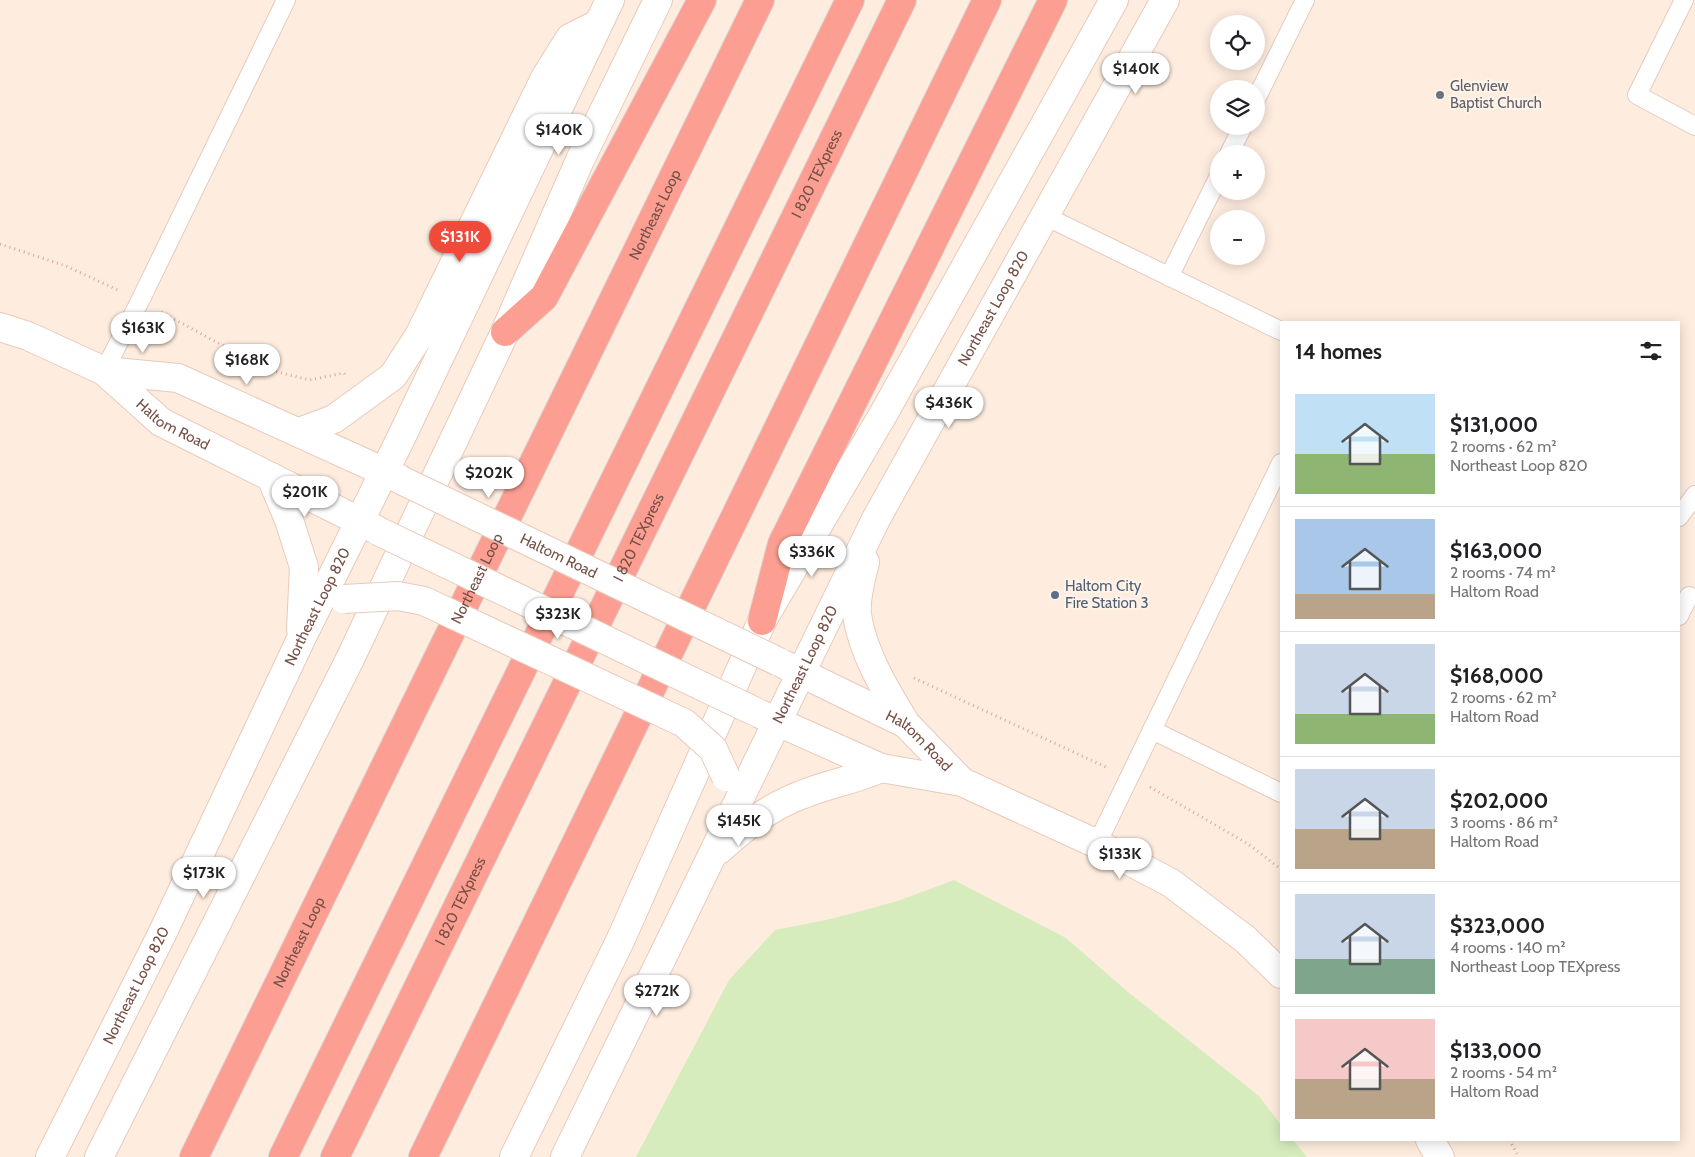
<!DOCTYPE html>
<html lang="en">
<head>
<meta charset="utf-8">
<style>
	body { margin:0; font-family:Cabin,sans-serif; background:#f2f2f2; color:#202124; height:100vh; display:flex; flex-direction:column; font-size:19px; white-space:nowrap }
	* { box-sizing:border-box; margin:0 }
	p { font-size:16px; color:#757577 }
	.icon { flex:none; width:28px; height:28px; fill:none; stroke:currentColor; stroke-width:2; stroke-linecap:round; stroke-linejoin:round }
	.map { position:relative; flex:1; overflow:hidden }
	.side { position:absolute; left:1280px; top:321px; width:400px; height:820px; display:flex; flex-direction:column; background:#fff; border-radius:0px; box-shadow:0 2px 12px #0003 }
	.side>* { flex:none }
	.tools { position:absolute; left:1210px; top:15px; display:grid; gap:10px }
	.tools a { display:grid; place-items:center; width:55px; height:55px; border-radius:50%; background:#fff; box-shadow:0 2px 12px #0003; font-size:25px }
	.price { position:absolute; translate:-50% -42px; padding:0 11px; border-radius:18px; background:#fff; color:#222; font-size:16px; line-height:32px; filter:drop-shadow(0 1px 2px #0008) }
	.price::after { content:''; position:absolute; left:50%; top:30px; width:15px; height:11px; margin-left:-8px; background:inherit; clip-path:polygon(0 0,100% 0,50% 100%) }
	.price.on { background:#f04a3b; color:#fff }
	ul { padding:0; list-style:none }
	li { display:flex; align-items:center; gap:15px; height:125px; padding:0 15px }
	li+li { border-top:1px solid #e0e0e0 }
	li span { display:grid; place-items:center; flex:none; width:140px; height:100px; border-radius:0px; color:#555 }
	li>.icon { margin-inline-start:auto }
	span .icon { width:60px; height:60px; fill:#fffc; stroke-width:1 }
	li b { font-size:21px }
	h2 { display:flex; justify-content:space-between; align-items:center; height:60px; padding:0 15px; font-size:21px }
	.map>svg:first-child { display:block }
	.green { fill:#d6ecbd }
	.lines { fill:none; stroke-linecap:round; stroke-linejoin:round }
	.lane-casing { stroke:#e4cabd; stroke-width:20 }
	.secondary-casing { stroke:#e9c9ba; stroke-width:30 }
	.highway-casing { stroke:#dbd1cf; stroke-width:30 }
	.path { stroke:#d9a898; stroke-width:3; stroke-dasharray:1 4; stroke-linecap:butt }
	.lane { stroke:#fff; stroke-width:18 }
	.secondary { stroke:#fff; stroke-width:28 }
	.highway { stroke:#fc9e91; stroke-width:28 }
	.secondary-bridge-casing { stroke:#e9c9ba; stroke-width:30; stroke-linecap:butt }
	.secondary-bridge { stroke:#fff; stroke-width:28 }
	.worship-dot { fill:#6b7280; stroke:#fff2e6; stroke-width:2 }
	.service-dot { fill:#5c6f8a; stroke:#fff2e6; stroke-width:2 }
	.labels { text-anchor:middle; stroke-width:4.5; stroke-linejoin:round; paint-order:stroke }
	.worship-label { font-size:15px; fill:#5b616d; stroke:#fff2e6; text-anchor:start }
	.street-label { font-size:15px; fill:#754f45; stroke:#fff2e6 }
	.service-label { font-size:15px; fill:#4e5e75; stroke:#fff2e6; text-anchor:start }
</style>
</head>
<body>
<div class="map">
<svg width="1695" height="1157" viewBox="0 0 1695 1157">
	<rect width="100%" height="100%" fill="#feeddf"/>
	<!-- green -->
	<path class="green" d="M 954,880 L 1066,938 L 1128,992 L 1259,1096 L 1281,1125 L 1281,1140 L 1293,1140 L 1307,1157 L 636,1157 L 729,980 L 775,930 L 831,919 L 898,901 Z"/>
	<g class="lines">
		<!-- lane casing -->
		<g class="lane-casing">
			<g id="lane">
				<path d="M 1684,0 L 1637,95 L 1695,126"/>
				<path d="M 1256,99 L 1305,0"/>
				<path d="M 1229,154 L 1243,126"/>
				<path d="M 1045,216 L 1281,331"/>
				<path d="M 1169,277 L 1219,176"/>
				<path d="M 104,371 L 140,301 L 286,0"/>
				<path d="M 1679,517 L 1695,495"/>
				<path d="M 1679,616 L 1689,596"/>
				<path d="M 1152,730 L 1281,793"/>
				<path d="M 1097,844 L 1281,463"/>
			</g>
		</g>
		<!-- secondary casing -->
		<g class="secondary-casing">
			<g id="secondary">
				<path id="s1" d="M 0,327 L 28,336 L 104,371 L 161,422 L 375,529"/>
				<path d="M 104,371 L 178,378 L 400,479"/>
				<path d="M 299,432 L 334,419 L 393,376 L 419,336 L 545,78 L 570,38 L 598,24"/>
				<path d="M 271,477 L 289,520 L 304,567 L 301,629"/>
				<path d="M 865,562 C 861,579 855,599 857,615 C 863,654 886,691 906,724"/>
				<path id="s2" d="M 785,665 L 906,724 L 962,782"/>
				<path d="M 760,714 L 881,768 L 962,782 L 1097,844 L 1171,883 L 1245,939 L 1281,974"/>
				<path d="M 719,850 C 743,828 769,807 801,795 C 827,784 855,780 881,768"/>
				<path d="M 1430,1140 L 1440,1157"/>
				<path id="s3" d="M 50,1157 L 162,934 L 301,639 L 400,440 L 610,0"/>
				<path d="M 99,1157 L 349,661 L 505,332 L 580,160 L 658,0"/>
				<path d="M 514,1157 L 620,941 L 762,621 L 884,413 L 1114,0"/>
				<path id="s4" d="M 565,1157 L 876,519 L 1165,0"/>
			</g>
		</g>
		<!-- highway casing -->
		<g class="highway-casing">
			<g id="highway">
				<path d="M 505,332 L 544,297 L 702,0"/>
				<path d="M 762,621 L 782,544 L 1053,0"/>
				<path id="s5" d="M 194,1157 L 760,0"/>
				<path d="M 283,1157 L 850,0"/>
				<path id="s6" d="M 335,1157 L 902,0"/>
				<path d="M 423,1157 L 987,0"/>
			</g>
		</g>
		<!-- path -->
		<g class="path">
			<path d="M 0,244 L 66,266 L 120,291"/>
			<path d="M 161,312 L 266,369 L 309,380 L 344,373 L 346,376"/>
			<path d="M 914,678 L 1108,768"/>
			<path d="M 1150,787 L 1248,844 L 1281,869"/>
			<path d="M 1509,1140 L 1519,1157"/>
		</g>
		<!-- lane -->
		<use href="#lane" class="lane"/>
		<!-- secondary -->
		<use href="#secondary" class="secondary"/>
		<!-- highway -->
		<use href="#highway" class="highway"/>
		<!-- secondary-bridge casing -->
		<g class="secondary-bridge-casing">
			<g id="secondary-bridge">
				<path id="s7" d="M 401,480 L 779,662"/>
				<path d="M 378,531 L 756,712"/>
				<path d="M 344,599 L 398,596 L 424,601 L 684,723 L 713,749 L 726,777"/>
			</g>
		</g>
		<!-- secondary-bridge -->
		<use href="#secondary-bridge" class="secondary-bridge"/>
	</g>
	<!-- markers -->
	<circle class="worship-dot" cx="1440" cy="95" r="5"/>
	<circle class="service-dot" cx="1055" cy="595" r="5"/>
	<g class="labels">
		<!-- worship labels -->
		<g class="worship-label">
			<text x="1450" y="91">Glenview<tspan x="1450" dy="17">Baptist Church</tspan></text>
		</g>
		<!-- street labels -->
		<g class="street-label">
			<text dy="5" stroke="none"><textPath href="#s6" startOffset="1095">I 820 TEXpress</textPath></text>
			<text dy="5" stroke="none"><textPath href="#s5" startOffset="1049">Northeast Loop</textPath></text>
			<text dy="5" stroke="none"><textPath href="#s4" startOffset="951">Northeast Loop 820</textPath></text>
			<text dy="5" stroke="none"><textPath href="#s1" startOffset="201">Haltom Road</textPath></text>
			<text dy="5" stroke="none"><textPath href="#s6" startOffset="690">I 820 TEXpress</textPath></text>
			<text dy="5" stroke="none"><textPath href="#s7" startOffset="175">Haltom Road</textPath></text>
			<text dy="5" stroke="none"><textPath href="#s5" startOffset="644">Northeast Loop</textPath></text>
			<text dy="5" stroke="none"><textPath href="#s3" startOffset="612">Northeast Loop 820</textPath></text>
			<text dy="5" stroke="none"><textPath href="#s4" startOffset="548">Northeast Loop 820</textPath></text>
			<text dy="5" stroke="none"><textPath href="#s2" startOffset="155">Haltom Road</textPath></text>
			<text dy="5" stroke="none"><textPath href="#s6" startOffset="285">I 820 TEXpress</textPath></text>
			<text dy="5" stroke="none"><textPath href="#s5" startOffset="239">Northeast Loop</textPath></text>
			<text dy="5" stroke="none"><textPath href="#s3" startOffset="192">Northeast Loop 820</textPath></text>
		</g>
		<!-- service labels -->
		<g class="service-label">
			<text x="1065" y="591">Haltom City<tspan x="1065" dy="17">Fire Station 3</tspan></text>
		</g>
	</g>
</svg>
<div class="tools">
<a><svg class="icon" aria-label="locate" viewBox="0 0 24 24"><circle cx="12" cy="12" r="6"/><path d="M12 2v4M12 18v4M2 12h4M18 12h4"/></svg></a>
<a><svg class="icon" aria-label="layers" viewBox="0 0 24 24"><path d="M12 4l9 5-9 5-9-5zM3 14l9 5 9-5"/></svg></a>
<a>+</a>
<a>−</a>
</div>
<b class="price" style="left:1136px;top:95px">$140K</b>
<b class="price" style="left:559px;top:156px">$140K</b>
<b class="price on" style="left:460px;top:263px">$131K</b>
<b class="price" style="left:143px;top:354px">$163K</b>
<b class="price" style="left:247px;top:386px">$168K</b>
<b class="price" style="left:949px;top:429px">$436K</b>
<b class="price" style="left:489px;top:499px">$202K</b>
<b class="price" style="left:305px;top:518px">$201K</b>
<b class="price" style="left:812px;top:578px">$336K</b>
<b class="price" style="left:558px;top:640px">$323K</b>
<b class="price" style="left:739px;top:847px">$145K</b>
<b class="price" style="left:1120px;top:880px">$133K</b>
<b class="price" style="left:204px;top:899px">$173K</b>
<b class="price" style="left:657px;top:1017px">$272K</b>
<section class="side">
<h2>14 homes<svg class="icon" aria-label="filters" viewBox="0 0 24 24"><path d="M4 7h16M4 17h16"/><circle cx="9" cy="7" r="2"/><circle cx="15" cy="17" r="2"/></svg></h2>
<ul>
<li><span style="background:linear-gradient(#bfe0f5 60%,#8fb573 0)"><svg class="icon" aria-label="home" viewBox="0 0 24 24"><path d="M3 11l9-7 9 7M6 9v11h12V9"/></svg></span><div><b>$131,000</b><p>2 rooms · 62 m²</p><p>Northeast Loop 820</p></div></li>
<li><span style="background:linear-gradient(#a9c7e8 75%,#b9a48a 0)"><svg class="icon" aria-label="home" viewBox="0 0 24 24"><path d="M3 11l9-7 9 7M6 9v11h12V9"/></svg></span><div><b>$163,000</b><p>2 rooms · 74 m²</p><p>Haltom Road</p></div></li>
<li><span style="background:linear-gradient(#c9d6e8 70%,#8fb573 0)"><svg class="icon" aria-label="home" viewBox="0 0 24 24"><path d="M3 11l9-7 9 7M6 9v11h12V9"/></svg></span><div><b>$168,000</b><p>2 rooms · 62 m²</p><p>Haltom Road</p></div></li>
<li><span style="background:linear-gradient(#c9d6e8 60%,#b9a48a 0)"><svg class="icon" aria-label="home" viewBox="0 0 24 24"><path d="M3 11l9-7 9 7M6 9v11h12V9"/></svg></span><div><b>$202,000</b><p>3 rooms · 86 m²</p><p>Haltom Road</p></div></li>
<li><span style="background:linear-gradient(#c9d6e8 65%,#7fa58c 0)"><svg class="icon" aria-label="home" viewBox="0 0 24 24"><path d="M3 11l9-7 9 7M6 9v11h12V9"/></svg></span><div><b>$323,000</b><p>4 rooms · 140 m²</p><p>Northeast Loop TEXpress</p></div></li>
<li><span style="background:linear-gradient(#f6c9c9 60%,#b9a48a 0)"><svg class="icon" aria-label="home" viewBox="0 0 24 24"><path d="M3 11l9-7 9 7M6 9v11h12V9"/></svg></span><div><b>$133,000</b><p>2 rooms · 54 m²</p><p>Haltom Road</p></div></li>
</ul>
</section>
</div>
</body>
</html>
